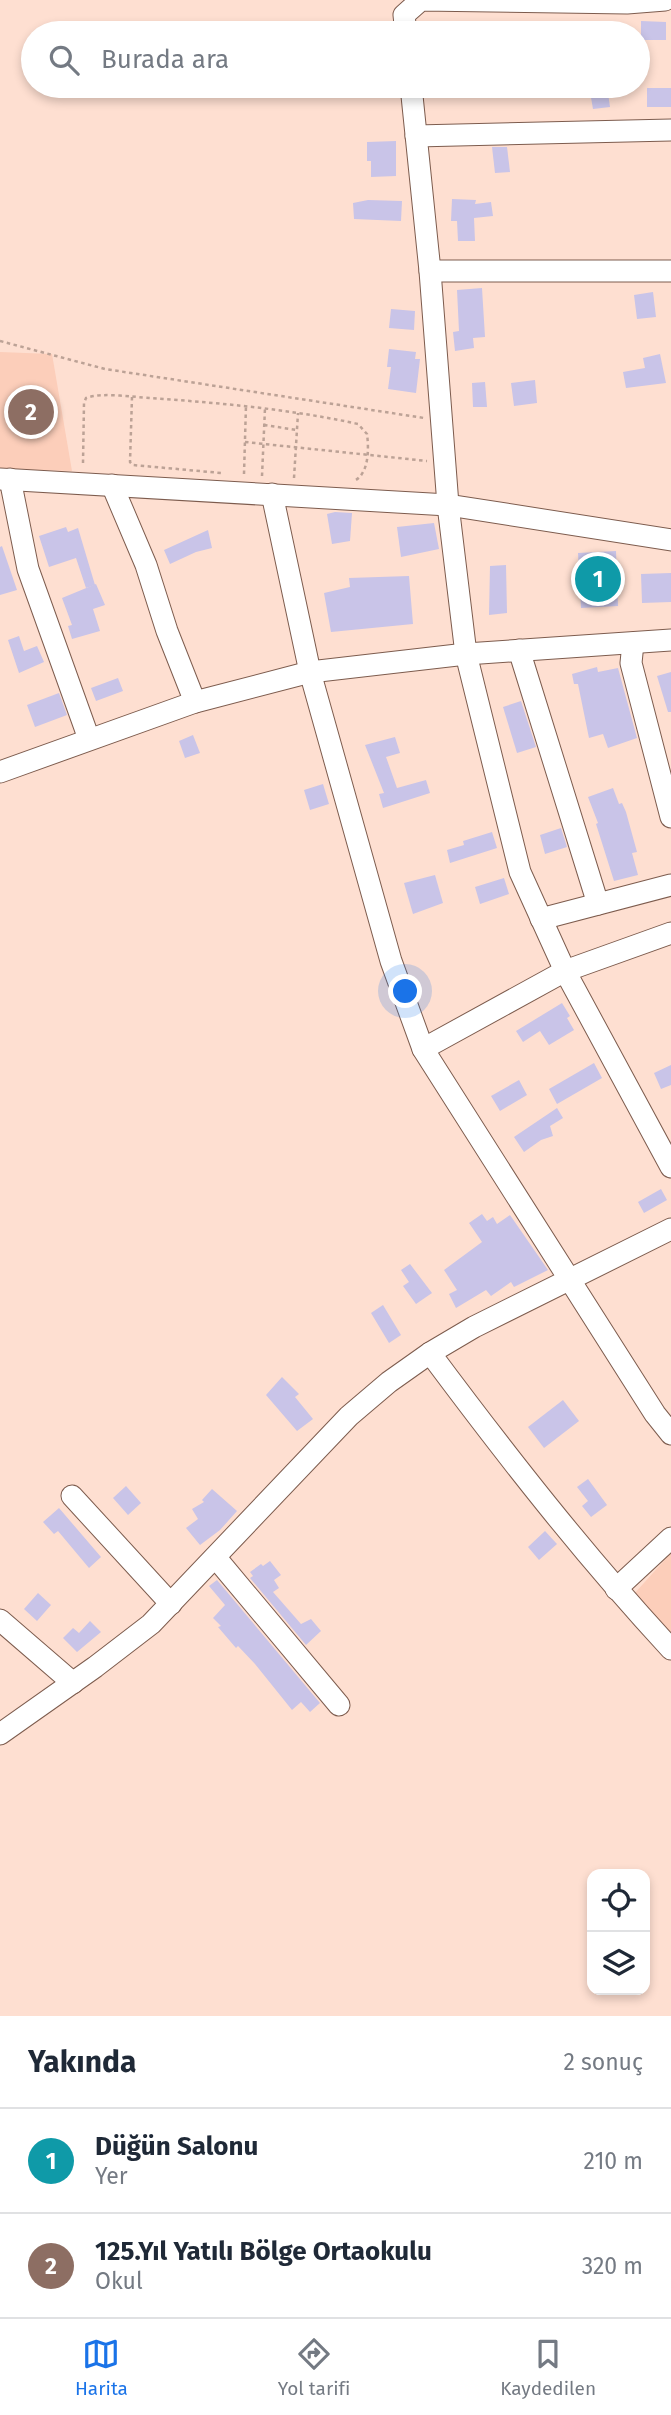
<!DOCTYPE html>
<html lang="tr">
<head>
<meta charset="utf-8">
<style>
  body { margin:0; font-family:"Fira Sans",sans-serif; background:#f6f6f7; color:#1f2937 }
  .controls { position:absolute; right:21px; bottom:21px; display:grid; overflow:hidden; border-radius:14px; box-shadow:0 4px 10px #0003 }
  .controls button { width:63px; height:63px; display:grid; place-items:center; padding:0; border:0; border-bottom:2px solid #e0e1e3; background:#fff; color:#1f2937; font:35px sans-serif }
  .you { position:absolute; left:406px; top:992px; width:24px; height:24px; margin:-18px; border:5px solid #fff; border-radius:50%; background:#1a73e8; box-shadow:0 0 0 10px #1a73e833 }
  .badge { display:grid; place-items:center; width:46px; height:46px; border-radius:50%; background:#1a73e8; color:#fff; font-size:23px; font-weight:700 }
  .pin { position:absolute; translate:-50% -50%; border:4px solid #fff; box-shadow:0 2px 7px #0006 }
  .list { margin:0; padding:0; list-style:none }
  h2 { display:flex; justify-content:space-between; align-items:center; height:91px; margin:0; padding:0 28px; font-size:30px }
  h2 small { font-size:23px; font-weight:400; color:#747a83 }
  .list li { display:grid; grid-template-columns:46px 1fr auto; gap:21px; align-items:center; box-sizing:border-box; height:105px; padding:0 28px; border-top:2px solid #e0e1e3 }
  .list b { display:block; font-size:26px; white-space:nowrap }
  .list p { margin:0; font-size:23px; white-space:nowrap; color:#747a83 }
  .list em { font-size:23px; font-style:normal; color:#747a83 }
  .icon { flex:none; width:38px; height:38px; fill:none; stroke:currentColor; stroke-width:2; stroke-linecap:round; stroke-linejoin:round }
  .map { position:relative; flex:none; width:671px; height:2016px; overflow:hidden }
  .search { position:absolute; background:#fff; box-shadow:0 4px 10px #0003; left:21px; right:21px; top:21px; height:77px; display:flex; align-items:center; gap:18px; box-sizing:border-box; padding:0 24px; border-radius:38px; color:#747a83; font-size:26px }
  .sheet { height:301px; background:#fff }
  nav { display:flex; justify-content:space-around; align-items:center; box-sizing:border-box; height:98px; border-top:2px solid #e0e1e3; background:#fff; font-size:19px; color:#747a83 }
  nav a { display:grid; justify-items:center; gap:4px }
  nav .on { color:#1a73e8 }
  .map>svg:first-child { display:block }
  .built { fill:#fcceba }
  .building { fill:#c9c4e8 }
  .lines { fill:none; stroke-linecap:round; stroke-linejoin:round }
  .minor-casing { stroke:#7d5c4e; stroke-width:23 }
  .path { stroke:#bca296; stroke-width:2.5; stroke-dasharray:3.5 3.5; stroke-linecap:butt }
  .minor { stroke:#fff; stroke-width:21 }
</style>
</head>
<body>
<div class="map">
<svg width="671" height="2016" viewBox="0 0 671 2016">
  <rect width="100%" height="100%" fill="#fedfd1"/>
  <g class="built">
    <path d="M 0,352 L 52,354 L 72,471 L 0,469 Z"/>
    <path d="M 671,1553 L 671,1634 L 634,1594 Z"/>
  </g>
  <g class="building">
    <path d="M 641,21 L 666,22 L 666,40 L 641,40 Z"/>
    <path d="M 589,86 L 607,86 L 610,107 L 593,109 Z"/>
    <rect x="647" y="88" width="24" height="19"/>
    <path d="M 396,141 L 396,176 L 371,177 L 371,161 L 367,161 L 367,142 Z"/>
    <path d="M 492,147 L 507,147 L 510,172 L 495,173 Z"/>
    <path d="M 452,199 L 476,200 L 475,204 L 491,202 L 493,216 L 474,218 L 475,241 L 458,241 L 457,221 L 451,221 Z"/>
    <path d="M 368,200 L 402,201 L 401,221 L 354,219 L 353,203 Z"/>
    <path d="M 482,288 L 485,337 L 473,338 L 474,348 L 455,351 L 453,332 L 459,331 L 457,290 Z"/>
    <path d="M 653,292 L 656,317 L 637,319 L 634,295 Z"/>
    <path d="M 391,309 L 415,311 L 414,330 L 389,328 Z"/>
    <path d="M 389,349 L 416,352 L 415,359 L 420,359 L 416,393 L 388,389 L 391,367 L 387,367 Z"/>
    <path d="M 660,354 L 666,383 L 626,388 L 623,372 L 645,368 L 643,358 Z"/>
    <path d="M 535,380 L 537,403 L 514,406 L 511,383 Z"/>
    <path d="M 485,382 L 487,407 L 473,407 L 472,383 Z"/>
    <path d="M 335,512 L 352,513 L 350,541 L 332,544 L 327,514 Z"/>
    <path d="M 434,523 L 439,549 L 401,557 L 397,527 Z"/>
    <path d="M 66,527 L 68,532 L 78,528 L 95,585 L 86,588 L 76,558 L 49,567 L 39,536 Z"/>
    <path d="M 208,530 L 212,548 L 196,552 L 170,564 L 164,550 Z"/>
    <path d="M 2,546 L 17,590 L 0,595 L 0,547 Z"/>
    <path d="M 616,551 L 618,606 L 581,608 L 578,553 Z"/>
    <path d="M 506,565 L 507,613 L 489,615 L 490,566 Z"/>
    <path d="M 671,573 L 671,602 L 642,603 L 641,574 Z"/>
    <path d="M 409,576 L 413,624 L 331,632 L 324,593 L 350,587 L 349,578 Z"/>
    <path d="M 96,584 L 105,605 L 93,609 L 100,631 L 72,639 L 68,626 L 72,625 L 62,598 Z"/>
    <path d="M 19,636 L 24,651 L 37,646 L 44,662 L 19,673 L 8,640 Z"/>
    <path d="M 597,667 L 598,672 L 618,668 L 637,738 L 608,748 L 603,734 L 589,738 L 578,684 L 574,684 L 572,674 Z"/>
    <path d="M 671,672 L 671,712 L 668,712 L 657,676 Z"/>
    <path d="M 118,678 L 123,691 L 96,701 L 91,688 Z"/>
    <path d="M 59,693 L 67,715 L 35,727 L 27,705 Z"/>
    <path d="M 521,701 L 536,747 L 517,753 L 503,707 Z"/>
    <path d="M 193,735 L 200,753 L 185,758 L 179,741 Z"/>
    <path d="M 395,737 L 400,753 L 386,757 L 397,788 L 426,780 L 430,793 L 383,808 L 379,794 L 384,793 L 365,745 Z"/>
    <path d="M 323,784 L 329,804 L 310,810 L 304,790 Z"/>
    <path d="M 613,788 L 619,804 L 622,803 L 626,812 L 637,852 L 632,853 L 638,875 L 614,881 L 596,824 L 598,823 L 588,797 Z"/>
    <path d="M 561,828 L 567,847 L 545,854 L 540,835 Z"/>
    <path d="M 492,832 L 497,848 L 450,863 L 447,850 L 464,845 L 463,841 Z"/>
    <path d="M 435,875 L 443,903 L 413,914 L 404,883 Z"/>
    <path d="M 504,878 L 509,894 L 480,904 L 475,887 Z"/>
    <path d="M 562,1003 L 570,1016 L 567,1018 L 574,1030 L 549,1045 L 540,1031 L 523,1042 L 516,1031 Z"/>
    <path d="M 594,1063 L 602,1078 L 557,1104 L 549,1089 Z"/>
    <path d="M 671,1065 L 671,1085 L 661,1089 L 654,1073 Z"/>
    <path d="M 519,1080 L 527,1095 L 500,1111 L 491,1096 Z"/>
    <path d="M 557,1108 L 563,1118 L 550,1126 L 553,1136 L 541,1140 L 524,1152 L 514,1137 Z"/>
    <path d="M 661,1189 L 667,1200 L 644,1213 L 638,1202 Z"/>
    <path d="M 482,1214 L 487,1221 L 493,1217 L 497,1224 L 510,1215 L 548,1270 L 514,1287 L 511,1282 L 491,1296 L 486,1290 L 456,1308 L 449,1294 L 457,1290 L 444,1270 L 482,1242 L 469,1223 Z"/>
    <path d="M 410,1264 L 432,1293 L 416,1304 L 403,1286 L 409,1282 L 401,1270 Z"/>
    <path d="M 383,1305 L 401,1335 L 389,1343 L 371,1313 Z"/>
    <path d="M 282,1377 L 299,1394 L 295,1397 L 313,1419 L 297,1431 L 266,1395 Z"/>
    <path d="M 563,1400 L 579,1421 L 544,1448 L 528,1427 Z"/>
    <path d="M 588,1479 L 607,1505 L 591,1517 L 582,1506 L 588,1501 L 577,1487 Z"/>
    <path d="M 126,1486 L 141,1503 L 128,1515 L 113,1498 Z"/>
    <path d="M 212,1489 L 237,1511 L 220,1530 L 200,1545 L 186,1528 L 198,1519 L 192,1509 L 204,1502 L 202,1500 Z"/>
    <path d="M 59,1508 L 101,1557 L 89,1568 L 58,1531 L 54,1534 L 43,1522 Z"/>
    <path d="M 545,1531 L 557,1544 L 539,1560 L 528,1547 Z"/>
    <path d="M 270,1561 L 281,1575 L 274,1580 L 279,1588 L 273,1592 L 301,1624 L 311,1619 L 321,1631 L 306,1645 L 250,1578 L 253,1576 L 250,1572 L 261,1564 L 263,1566 Z"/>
    <path d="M 217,1580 L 320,1703 L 310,1712 L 301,1702 L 292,1710 L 255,1664 L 238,1646 L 236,1648 L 218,1627 L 221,1626 L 213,1618 L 225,1605 L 209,1586 Z"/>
    <path d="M 38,1593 L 51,1605 L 37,1621 L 24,1609 Z"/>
    <path d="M 90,1621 L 101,1632 L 77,1652 L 63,1638 L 73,1628 L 79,1633 Z"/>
  </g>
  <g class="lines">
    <g class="minor-casing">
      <g id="minor">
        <path d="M 406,33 L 404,15 L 421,0 L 627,3 L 665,0"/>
        <path d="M 411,86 L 430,271 L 448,505 L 466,654 L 520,872 L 565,971 L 671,1167"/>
        <path d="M 416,136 L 671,130"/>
        <path d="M 430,271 L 671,271"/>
        <path d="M 0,479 L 448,505 L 671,540"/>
        <path d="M 10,479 L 28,569 L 89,739"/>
        <path d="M 112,485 L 146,565 L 167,631 L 195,702"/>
        <path d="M 272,494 L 310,672 L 391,961 L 423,1049 L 655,1414 L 671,1434"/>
        <path d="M 633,643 L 631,663 L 671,817"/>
        <path d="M 519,650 L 598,904"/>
        <path d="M 0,772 L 195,702 L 310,672 L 466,654 L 671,640"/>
        <path d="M 541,919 L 671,885"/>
        <path d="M 423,1049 L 565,971 L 671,933"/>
        <path d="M 430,1353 C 506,1455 584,1555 671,1649"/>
        <path d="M 72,1496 L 171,1604"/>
        <path d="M 216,1558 L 339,1705"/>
        <path d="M 616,1589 L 671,1538"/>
        <path d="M 0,1620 L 73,1683"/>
        <path d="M 0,1734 L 95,1667 L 151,1624 L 349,1416 L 389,1382 L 430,1353 L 474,1327 L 671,1229"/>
      </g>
    </g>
    <g class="path">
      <path d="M 0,341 L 105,369 L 424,418"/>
      <path d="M 132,397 L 130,462 L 133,465 L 221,473"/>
      <path d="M 264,425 L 297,430"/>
      <path d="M 245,442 L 427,461"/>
      <path d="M 83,463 L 84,403 L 86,398 C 101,392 133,397 150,398 C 220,403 290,409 358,424 L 367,434 C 369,449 369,474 354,481"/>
      <path d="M 244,474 L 246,405"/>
      <path d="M 262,476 L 265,408"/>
      <path d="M 294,478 L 298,413"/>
    </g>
    <use href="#minor" class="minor"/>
  </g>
</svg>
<div class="controls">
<button><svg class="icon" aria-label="locate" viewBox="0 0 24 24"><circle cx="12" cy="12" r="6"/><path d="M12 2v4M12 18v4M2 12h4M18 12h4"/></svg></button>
<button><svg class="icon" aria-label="layers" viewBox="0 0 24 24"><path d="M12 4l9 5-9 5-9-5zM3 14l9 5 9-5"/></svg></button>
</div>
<div class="you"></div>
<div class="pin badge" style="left:598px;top:579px;background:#0f9aa8">1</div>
<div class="pin badge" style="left:31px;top:412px;background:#8d6e63">2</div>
<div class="search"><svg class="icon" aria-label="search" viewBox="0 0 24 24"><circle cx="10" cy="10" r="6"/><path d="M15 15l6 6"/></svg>Burada ara</div>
</div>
<section class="sheet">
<h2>Yakında<small>2 sonuç</small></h2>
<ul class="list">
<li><span class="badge" style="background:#0f9aa8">1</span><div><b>Düğün Salonu</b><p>Yer</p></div><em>210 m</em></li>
<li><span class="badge" style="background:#8d6e63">2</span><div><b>125.Yıl Yatılı Bölge Ortaokulu</b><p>Okul</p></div><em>320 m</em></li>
</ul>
</section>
<nav>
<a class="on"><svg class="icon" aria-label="map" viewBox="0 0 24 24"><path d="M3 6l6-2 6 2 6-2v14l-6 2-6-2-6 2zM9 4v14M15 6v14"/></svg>Harita</a>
<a><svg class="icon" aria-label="directions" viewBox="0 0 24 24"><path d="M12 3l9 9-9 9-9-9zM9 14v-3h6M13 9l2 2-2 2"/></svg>Yol tarifi</a>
<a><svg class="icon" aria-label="saved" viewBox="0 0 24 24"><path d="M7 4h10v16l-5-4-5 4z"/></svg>Kaydedilen</a>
</nav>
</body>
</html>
